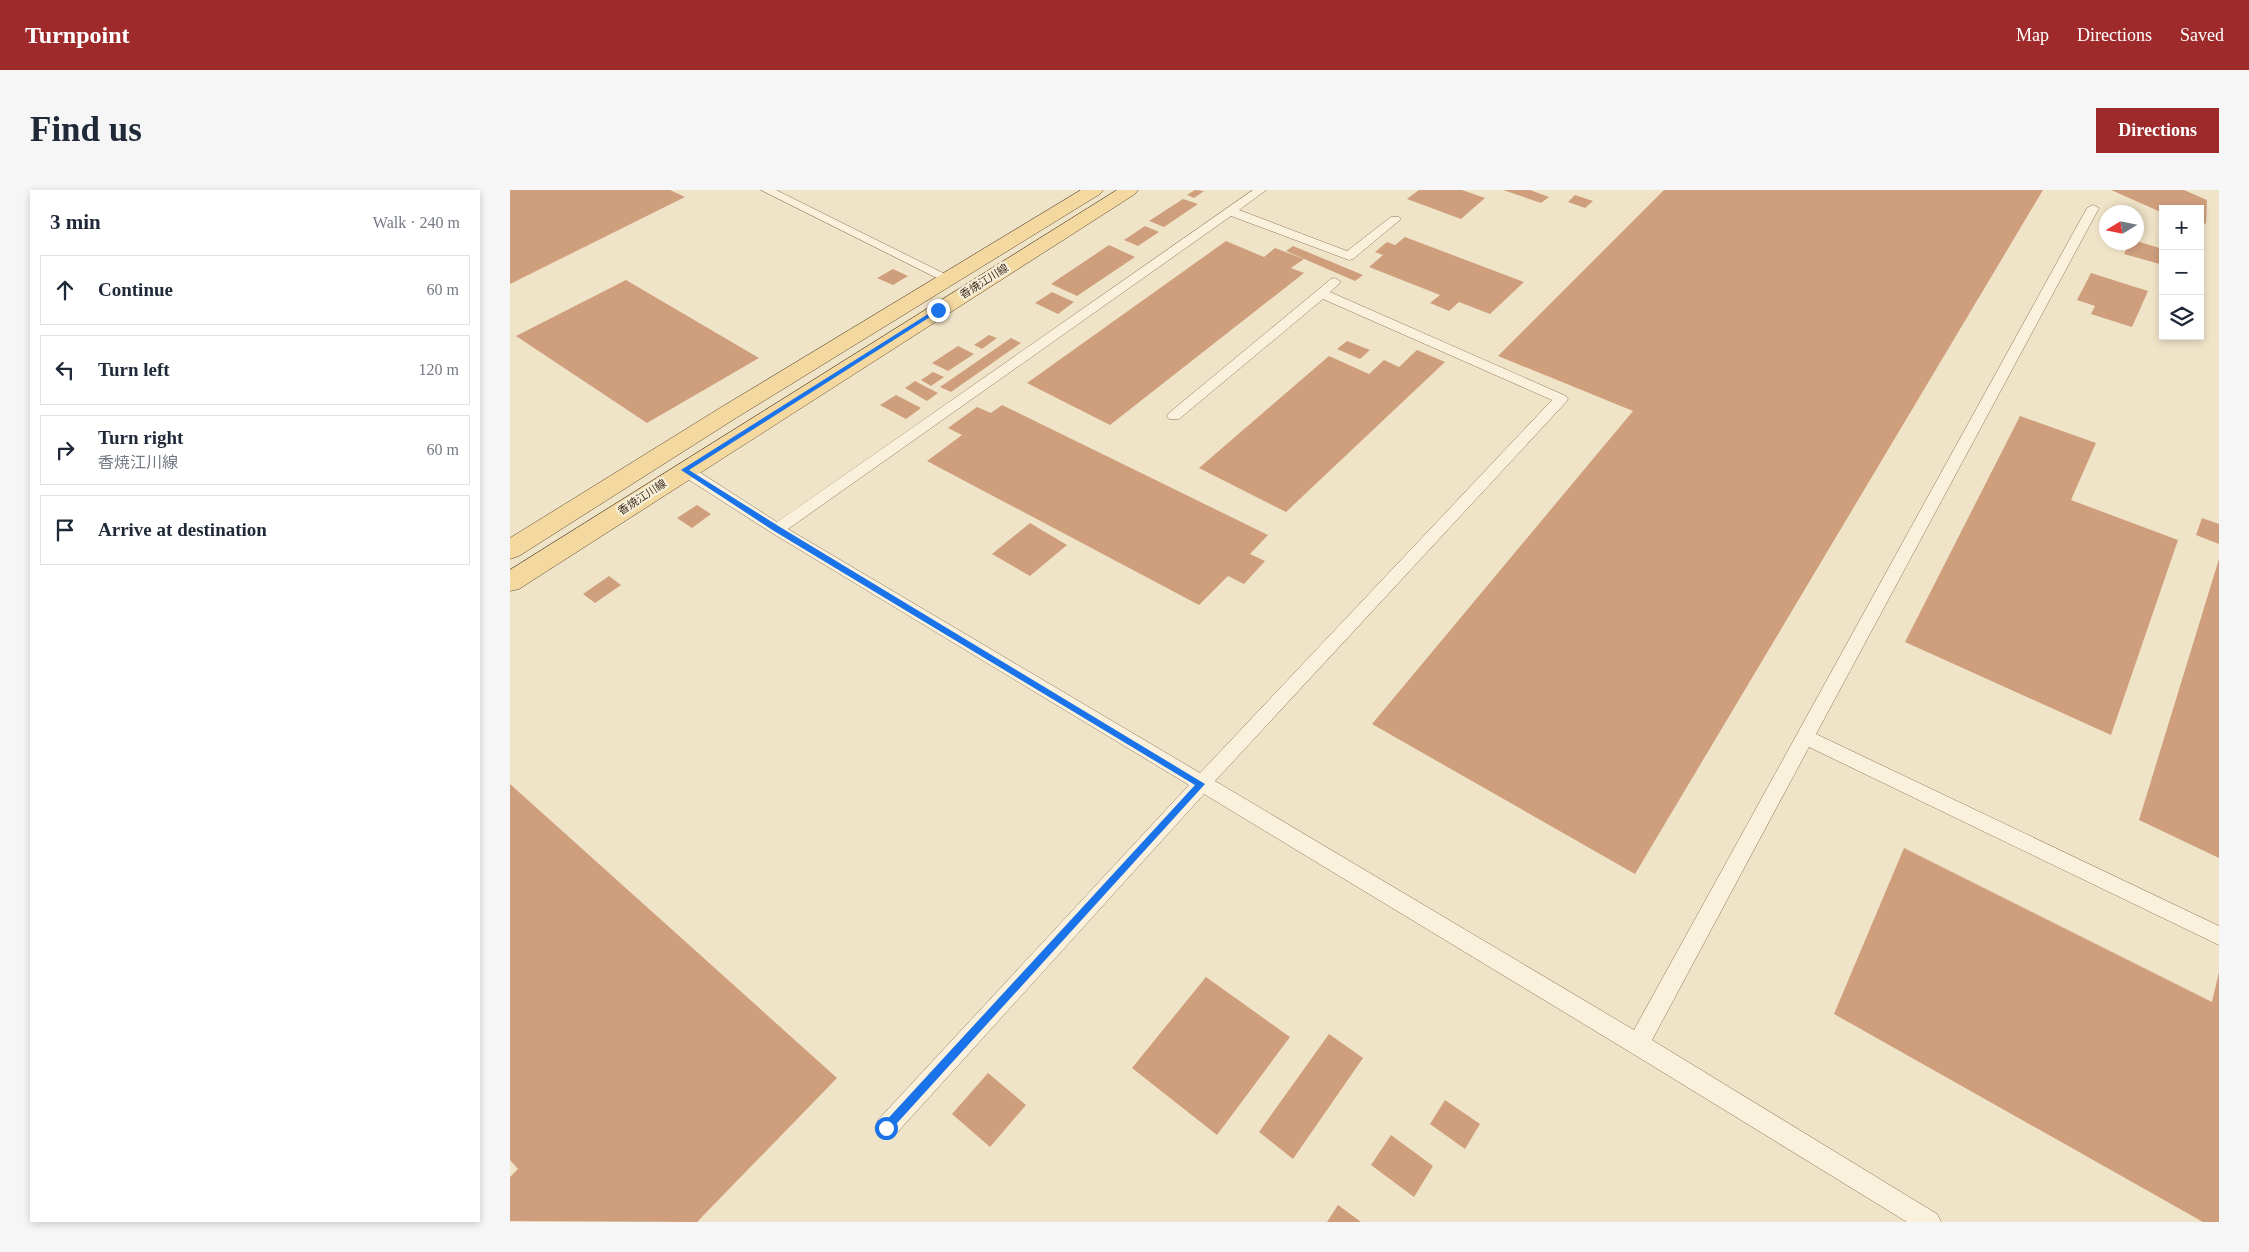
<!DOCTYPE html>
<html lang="en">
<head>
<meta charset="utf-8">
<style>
  body { margin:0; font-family:"Times New Roman","Noto Sans JP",serif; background:#f6f6f7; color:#1f2937 }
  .controls { position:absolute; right:15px; top:15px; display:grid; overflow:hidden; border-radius:0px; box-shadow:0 2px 8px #0003 }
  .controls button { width:45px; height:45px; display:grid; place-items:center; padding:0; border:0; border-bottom:1px solid #e0e1e3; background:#fff; color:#1f2937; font:25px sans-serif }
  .compass { position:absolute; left:1589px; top:15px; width:45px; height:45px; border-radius:50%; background:#fff; box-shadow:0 2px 8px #0003; rotate:260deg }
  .stop { position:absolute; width:15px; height:15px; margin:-11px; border:4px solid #1a73e8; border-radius:50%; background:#fff }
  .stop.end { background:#1a73e8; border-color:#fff; box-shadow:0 1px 5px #0008 }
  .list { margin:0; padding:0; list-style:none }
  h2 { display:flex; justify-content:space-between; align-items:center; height:65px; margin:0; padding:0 20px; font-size:21px }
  h2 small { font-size:16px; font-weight:400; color:#747a83 }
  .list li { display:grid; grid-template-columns:32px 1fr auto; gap:15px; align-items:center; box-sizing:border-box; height:70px; margin:0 10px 10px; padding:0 10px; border:1px solid #e0e1e3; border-radius:0px }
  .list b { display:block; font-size:19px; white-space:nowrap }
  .list p { margin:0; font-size:16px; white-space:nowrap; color:#747a83 }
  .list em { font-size:16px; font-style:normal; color:#747a83 }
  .icon { flex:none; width:28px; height:28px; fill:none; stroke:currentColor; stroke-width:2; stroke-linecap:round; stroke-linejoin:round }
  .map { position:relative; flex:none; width:1709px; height:1032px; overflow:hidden; border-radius:0px }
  header { display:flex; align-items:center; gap:30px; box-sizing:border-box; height:70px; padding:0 25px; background:#9e2a2b; color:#fff }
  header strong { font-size:24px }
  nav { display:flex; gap:28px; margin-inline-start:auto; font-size:18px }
  .intro { display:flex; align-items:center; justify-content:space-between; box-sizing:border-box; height:120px; padding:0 30px }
  h1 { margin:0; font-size:35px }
  .button { padding:12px 22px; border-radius:0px; background:#9e2a2b; color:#fff; font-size:18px; font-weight:700 }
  main { display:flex; gap:30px; padding:0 30px }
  aside { flex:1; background:#fff; border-radius:0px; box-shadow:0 2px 8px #0003 }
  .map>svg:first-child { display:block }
  .building { fill:#cf9f7d }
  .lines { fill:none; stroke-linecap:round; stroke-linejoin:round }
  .lane-casing { stroke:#8d765c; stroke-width:1 }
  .primary-casing { stroke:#5b4430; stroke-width:1 }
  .lane { fill:#faf1dc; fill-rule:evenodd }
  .primary { fill:#f3d9a0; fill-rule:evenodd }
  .route { fill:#1a73e8 }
  .labels { text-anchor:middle; stroke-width:4.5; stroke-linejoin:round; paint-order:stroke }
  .far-street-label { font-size:11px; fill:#3d2e20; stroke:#f7eed8 }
</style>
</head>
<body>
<header>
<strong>Turnpoint</strong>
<nav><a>Map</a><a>Directions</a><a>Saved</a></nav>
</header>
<div class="intro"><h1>Find us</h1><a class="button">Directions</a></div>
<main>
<aside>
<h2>3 min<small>Walk · 240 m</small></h2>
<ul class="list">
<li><svg class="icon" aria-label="ahead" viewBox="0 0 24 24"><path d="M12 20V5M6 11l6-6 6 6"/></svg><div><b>Continue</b></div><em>60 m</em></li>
<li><svg class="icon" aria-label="left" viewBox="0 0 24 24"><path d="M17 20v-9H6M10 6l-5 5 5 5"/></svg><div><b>Turn left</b></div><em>120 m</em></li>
<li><svg class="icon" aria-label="right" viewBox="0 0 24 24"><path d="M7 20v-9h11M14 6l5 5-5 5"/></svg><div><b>Turn right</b><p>香焼江川線</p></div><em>60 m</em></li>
<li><svg class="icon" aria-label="arrive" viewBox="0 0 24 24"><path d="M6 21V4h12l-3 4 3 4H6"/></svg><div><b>Arrive at destination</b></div></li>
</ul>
</aside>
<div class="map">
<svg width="1709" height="1032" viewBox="0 0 1709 1032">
  <rect width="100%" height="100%" fill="#f0e4c8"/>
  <g class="building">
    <path d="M 0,0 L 160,0 L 175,7 L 0,94 Z"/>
    <path d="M 685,0 L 694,1 L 684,8 L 677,5 Z"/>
    <path d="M 909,0 L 952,0 L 975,8 L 951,29 L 897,9 Z"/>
    <path d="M 993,0 L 1020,0 L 1039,7 L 1031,13 Z"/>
    <path d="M 1154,0 L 1533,0 L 1125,684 L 862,534 L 1123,221 L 988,166 Z"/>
    <path d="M 1601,0 L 1674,0 L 1697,10 L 1696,33 L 1690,37 L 1690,19 L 1653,19 L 1653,23 Z"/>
    <path d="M 1065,5 L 1083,11 L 1075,18 L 1058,12 Z"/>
    <path d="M 673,9 L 688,14 L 654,37 L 639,31 Z"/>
    <path d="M 635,36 L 649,42 L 628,56 L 614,50 Z"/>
    <path d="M 895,47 L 1014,92 L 980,124 L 949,112 L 939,121 L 920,113 L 930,105 L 859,77 L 873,65 L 865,62 L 877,52 L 885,55 Z"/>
    <path d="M 716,51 L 754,67 L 765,58 L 794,69 L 781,78 L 794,83 L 600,235 L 517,193 Z"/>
    <path d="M 1626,51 L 1653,59 L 1653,75 L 1614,64 L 1620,52 Z"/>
    <path d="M 599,55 L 625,67 L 567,106 L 541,94 Z"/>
    <path d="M 783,56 L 853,85 L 845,91 L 776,61 Z"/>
    <path d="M 383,79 L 398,86 L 383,95 L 367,88 Z"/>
    <path d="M 1581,83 L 1638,101 L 1622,137 L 1581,124 L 1585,116 L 1567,110 Z"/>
    <path d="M 116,90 L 249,168 L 137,233 L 6,146 Z"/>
    <path d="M 542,102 L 564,112 L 548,124 L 525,113 Z"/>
    <path d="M 479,145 L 487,148 L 472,159 L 464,155 Z"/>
    <path d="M 501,148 L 511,153 L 441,202 L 430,197 Z"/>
    <path d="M 837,151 L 860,160 L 850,169 L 827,159 Z"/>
    <path d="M 448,156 L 464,164 L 438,181 L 422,173 Z"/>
    <path d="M 907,160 L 935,172 L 776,322 L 689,278 L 819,166 L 859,184 L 874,170 L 889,177 Z"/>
    <path d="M 423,182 L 434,187 L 421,196 L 411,190 Z"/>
    <path d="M 405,191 L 428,203 L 417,211 L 395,198 Z"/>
    <path d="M 386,205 L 411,218 L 396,229 L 370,215 Z"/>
    <path d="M 492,215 L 758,345 L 740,364 L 755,371 L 734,394 L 718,386 L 689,415 L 417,271 L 452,245 L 438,238 L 467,217 L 481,223 Z"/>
    <path d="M 1510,226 L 1586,253 L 1561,310 L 1668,350 L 1601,545 L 1395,452 Z"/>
    <path d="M 187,315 L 201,324 L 182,338 L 167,328 Z"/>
    <path d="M 1692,328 L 1709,334 L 1709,354 L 1686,345 Z"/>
    <path d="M 520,333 L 557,355 L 520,386 L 482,364 Z"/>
    <path d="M 1709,369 L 1709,668 L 1629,630 Z"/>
    <path d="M 99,386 L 111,395 L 85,413 L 73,404 Z"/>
    <path d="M 0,594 L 327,888 L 187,1032 L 0,1031 L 0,987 L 8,979 L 0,970 Z"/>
    <path d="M 1394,658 L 1702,812 L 1709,782 L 1709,1032 L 1693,1032 L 1324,824 Z"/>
    <path d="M 696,787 L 780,847 L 707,945 L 622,878 Z"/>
    <path d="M 819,844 L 853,868 L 783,969 L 749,942 Z"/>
    <path d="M 478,883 L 516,915 L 480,957 L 442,924 Z"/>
    <path d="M 935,910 L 970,934 L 955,959 L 920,934 Z"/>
    <path d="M 881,945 L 923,976 L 904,1007 L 861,975 Z"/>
    <path d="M 828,1015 L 851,1032 L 817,1032 Z"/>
  </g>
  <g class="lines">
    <g class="lane-casing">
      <g id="lane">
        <path d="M 251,0 L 266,0 L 445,89 L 439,93 L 435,92 Z"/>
        <path d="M 743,0 L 756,0 L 729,20 L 837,61 L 881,27 L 889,27 L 891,29 L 843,69 L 839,70 L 721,26 L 278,339 L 690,583 L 1042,210 L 813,109 L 669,229 L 659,229 L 657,226 L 659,223 L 821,89 L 825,88 L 831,92 L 820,102 L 1056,206 L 1058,209 L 1056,212 L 705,591 L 1124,840 L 1577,18 L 1583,15 L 1589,18 L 1306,544 L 1709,736 L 1709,755 L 1299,557 L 1142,850 L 1427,1024 L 1431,1032 L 1397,1032 L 1120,862 L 694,604 L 384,946 L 376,949 L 368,946 L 365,938 L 368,930 L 679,595 L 262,343 L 170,284 L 168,280 L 170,276 L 180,276 L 267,332 Z"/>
      </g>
    </g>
    <g class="primary-casing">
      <g id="primary">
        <path d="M 571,0 L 593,0 L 590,4 L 226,228 L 9,366 L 0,369 L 0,348 L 210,218 Z"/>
        <path d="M 607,0 L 628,0 L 625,4 L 9,399 L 0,401 L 0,380 Z"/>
      </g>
    </g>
    <use href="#lane" class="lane"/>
    <use href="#primary" class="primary"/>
  </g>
  <path class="route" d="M 426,119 L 431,120 L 179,280 L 270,337 L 695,594 L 379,942 L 376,943 L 372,942 L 372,935 L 685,595 L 264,341 L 171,280 Z"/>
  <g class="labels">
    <g class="far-street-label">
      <text transform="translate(474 91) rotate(-32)" y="4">香焼江川線</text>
      <text transform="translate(132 307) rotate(-33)" y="4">香焼江川線</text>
    </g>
  </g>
</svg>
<div class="controls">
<button>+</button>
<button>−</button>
<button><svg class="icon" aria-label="layers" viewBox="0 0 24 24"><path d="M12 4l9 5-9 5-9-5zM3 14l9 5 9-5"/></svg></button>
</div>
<svg class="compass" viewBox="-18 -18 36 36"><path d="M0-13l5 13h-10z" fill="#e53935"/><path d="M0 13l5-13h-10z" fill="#747a83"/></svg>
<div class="stop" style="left:376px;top:938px"></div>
<div class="stop end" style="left:428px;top:120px"></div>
</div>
</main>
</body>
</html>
